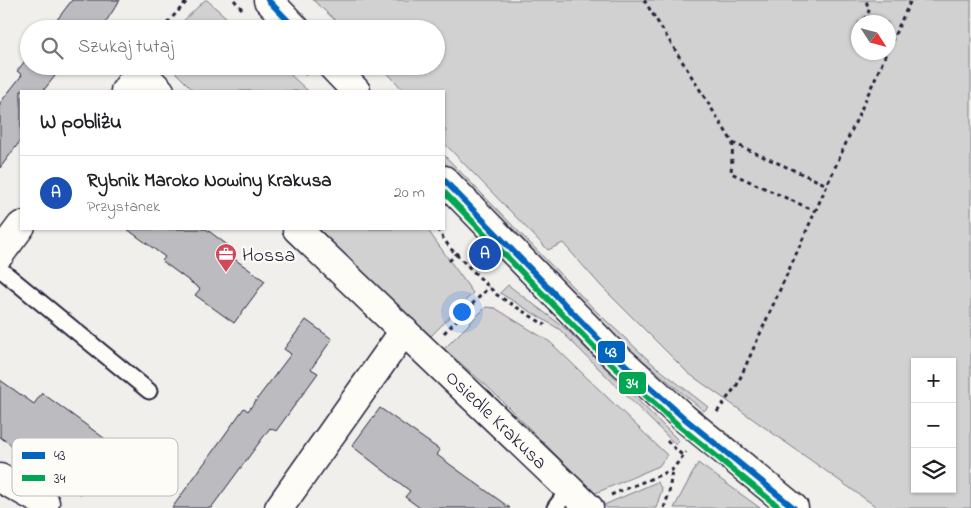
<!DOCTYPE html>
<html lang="pl">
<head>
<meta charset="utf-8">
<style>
  body { margin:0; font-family:"Indie Flower",sans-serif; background:#f2f2f2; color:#202124 }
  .controls { position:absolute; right:15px; bottom:15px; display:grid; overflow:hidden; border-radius:0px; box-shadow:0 1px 4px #0004 }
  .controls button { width:45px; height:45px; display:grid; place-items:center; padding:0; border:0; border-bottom:1px solid #e0e0e0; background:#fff; color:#202124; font:25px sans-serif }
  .compass { position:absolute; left:851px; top:15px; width:45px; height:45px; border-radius:50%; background:#fff; box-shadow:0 1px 4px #0004; rotate:126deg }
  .you { position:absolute; left:461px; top:311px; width:18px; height:18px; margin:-12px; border:4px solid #fff; border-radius:50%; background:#1a73e8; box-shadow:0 0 0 8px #1a73e833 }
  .badge { display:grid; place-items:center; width:32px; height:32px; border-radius:50%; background:#d93025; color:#fff; font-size:16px; font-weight:700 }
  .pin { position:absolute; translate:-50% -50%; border:2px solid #fff; box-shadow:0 1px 5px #0006 }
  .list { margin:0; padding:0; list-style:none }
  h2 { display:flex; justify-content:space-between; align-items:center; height:65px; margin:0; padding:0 20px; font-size:21px }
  h2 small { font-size:16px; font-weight:400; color:#757577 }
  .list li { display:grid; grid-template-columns:32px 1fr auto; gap:15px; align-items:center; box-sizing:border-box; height:75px; padding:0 20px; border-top:1px solid #e0e0e0 }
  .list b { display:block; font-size:19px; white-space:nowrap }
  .list p { margin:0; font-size:16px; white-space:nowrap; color:#757577 }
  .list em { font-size:16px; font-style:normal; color:#757577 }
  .icon { flex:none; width:28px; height:28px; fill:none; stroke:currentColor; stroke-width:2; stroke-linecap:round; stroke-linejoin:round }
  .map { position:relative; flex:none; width:971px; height:508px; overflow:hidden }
  .search { position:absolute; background:#fff; box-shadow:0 1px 4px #0004; left:20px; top:20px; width:425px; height:55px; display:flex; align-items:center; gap:12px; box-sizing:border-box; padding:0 18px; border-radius:28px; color:#757577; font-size:19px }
  .panel { position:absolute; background:#fff; box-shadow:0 1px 4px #0004; left:20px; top:90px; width:425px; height:140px; border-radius:0px }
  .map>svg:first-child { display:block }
  .green { fill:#d2d1d1; stroke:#7a7a86; fill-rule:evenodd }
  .building { fill:#bcbcc0; stroke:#22223b }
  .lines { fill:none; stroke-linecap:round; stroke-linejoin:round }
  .lane-casing { stroke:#22223b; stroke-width:19 }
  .street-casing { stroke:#22223b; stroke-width:31 }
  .secondary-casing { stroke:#22223b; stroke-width:31 }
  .path { stroke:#22223b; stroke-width:3; stroke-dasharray:4 4; stroke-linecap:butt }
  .lane { stroke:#fdfcf7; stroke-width:15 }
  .street { stroke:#fdfcf7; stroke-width:28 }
  .secondary { stroke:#fdfcf7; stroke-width:28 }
  .bus-1-casing { stroke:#fdfcf7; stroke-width:10 }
  .bus-2-casing { stroke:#fdfcf7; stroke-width:10 }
  .bus-1 { stroke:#0065bd; stroke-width:6 }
  .bus-2 { stroke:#00a651; stroke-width:6 }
  .labels { text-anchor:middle; stroke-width:4.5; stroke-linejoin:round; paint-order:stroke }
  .poi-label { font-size:20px; fill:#22223b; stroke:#fdfcf7; text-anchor:start }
  .street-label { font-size:20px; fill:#22223b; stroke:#fdfcf7 }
  .key { fill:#fdfcf7; stroke:#bbbbbf; stroke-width:1 }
  .key-label { font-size:14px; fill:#22223b }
  .line-badge { stroke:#fdfcf7; stroke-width:2 }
  .badge-label { font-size:14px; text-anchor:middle; font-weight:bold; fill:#fff }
</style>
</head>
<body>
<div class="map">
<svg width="971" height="508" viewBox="0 0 971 508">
  <rect width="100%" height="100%" fill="#f0efec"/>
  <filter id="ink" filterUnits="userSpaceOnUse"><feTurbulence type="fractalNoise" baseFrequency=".02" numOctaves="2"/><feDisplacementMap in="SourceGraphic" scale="10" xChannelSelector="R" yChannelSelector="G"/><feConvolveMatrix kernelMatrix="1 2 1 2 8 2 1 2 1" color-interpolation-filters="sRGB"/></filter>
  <g filter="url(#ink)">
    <g class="green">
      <path d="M 205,0 L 207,0 L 239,29 L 175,29 Z"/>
      <path d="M 313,0 L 971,0 L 971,508 L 878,508 L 688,373 L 601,286 L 563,243 L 548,250 L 444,143 L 446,130 L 444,128 L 444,91 L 404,91 L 381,66 L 436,66 L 436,29 L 345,29 ZM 858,22 L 888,22 L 888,52 L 858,52 ZM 915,362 L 952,362 L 952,489 L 915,489 Z"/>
      <path d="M 169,66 L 281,66 L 308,91 L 194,91 Z"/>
      <path d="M 444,155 L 598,313 L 654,365 L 708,407 L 704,411 L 616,338 L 444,162 Z"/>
      <path d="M 311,229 L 427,229 L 473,293 L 431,336 Z"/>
      <path d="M 508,285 L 565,328 L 679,441 L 676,445 L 559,329 L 500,293 Z"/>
      <path d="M 486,307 L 495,308 L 550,342 L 667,455 L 659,466 L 591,495 L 563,470 L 565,464 L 489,388 L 444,349 Z"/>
      <path d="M 698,463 L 760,508 L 674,508 Z"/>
      <path d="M 657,482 L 662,489 L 656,508 L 607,508 L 604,505 Z"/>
    </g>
    <g class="building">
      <path d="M 72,0 L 120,0 L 101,29 L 50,29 Z"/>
      <path d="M 29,56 L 29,66 L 63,66 L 43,91 L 21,91 L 21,140 L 0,168 L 0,103 L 22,75 L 17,71 Z"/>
      <path d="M 127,229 L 206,229 L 230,247 L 226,253 L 265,281 L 234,323 L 195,295 L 200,289 L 162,261 L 165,257 Z"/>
      <path d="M 306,320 L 332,339 L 311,369 L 318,373 L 276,431 L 270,428 L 211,508 L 172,508 L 244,408 L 248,411 L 291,354 L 284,349 Z"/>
      <path d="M 0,380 L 34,404 L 42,393 L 115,446 L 80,494 L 0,437 Z"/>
      <path d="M 380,408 L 440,450 L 437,455 L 510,508 L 420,508 L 405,497 L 410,491 L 352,446 Z"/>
    </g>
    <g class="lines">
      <g class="lane-casing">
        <g id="lane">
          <path d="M 0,269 L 149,391"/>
          <path d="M 555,508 L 569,489"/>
        </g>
      </g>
      <g class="street-casing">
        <g id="street">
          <path d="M 125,91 L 140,71 L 160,91"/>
          <path d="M 297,229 L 589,508"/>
          <path d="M 0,254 L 21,226"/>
          <path d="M 0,478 L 45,503"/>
          <path d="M 279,508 L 404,331"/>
        </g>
      </g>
      <g class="secondary-casing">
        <g id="secondary">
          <path d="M 268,0 L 296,29"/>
          <path d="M 332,66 L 356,91"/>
          <path d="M 444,180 L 611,352 L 684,418 L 794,508"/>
        </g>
      </g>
      <g class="path">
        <path d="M 234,0 L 242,9"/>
        <path d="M 644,0 L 733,143 L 827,185"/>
        <path d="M 864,20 L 869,11 L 866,0"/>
        <path d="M 162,29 L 188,0"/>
        <path d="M 888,49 L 911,0"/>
        <path d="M 298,66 L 307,75"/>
        <path d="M 733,143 L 731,173 L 815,211"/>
        <path d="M 437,229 L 450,248 L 497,295 L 545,325"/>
        <path d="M 449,261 L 459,252"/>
        <path d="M 444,333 L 489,287"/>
        <path d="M 717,412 L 737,385 L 887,52"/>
        <path d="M 667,441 L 683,456"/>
        <path d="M 611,495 L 672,470 L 686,452"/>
        <path d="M 664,508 L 669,493 L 672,470"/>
      </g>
      <use href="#lane" class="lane"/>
      <use href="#street" class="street"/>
      <use href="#secondary" class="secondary"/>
      <g class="bus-1-casing">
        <g id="bus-1">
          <path d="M 268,0 L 296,29"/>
          <path d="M 444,180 L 611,352 L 684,418 L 794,508"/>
        </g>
      </g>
      <g class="bus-2-casing">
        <path id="bus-2" d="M 444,192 L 605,358 L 678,425 L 780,508"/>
      </g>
      <use href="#bus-1" class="bus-1"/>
      <use href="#bus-2" class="bus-2"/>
    </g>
  </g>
  <defs>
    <g id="office-pin" transform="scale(1.125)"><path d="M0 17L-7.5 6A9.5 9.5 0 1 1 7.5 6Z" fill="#d1495b" stroke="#fdfcf7"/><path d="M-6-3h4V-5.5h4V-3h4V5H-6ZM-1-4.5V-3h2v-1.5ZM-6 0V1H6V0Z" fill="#fff"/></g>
  </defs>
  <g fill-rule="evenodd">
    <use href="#office-pin" x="226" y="254"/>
  </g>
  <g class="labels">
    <g class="poi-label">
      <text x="242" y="261">Hossa</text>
    </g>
    <g class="street-label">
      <text transform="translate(497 419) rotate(44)" y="7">Osiedle Krakusa</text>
    </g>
  </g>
  <rect x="12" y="438" width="166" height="58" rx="8" class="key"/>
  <rect x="22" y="452" width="23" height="7" fill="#0065bd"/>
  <rect x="22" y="475" width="23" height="6" fill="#00a651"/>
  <g class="key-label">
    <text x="54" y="460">43</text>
    <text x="54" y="483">34</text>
  </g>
  <g class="line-badge">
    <rect x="597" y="340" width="29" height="24" rx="5" fill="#0065bd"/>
    <rect x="618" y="371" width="29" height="24" rx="5" fill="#00a651"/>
  </g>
  <g class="badge-label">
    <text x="611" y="357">43</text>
    <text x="632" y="388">34</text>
  </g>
</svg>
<div class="controls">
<button>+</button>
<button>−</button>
<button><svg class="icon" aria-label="layers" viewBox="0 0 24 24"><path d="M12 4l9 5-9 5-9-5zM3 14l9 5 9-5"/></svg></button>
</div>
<svg class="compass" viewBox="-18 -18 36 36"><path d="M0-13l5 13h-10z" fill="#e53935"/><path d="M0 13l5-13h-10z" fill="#757577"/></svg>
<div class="you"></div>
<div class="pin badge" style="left:485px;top:254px;background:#1a4fb4">A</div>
<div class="search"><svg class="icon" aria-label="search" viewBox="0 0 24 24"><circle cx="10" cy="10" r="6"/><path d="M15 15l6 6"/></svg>Szukaj tutaj</div>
<section class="panel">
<h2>W pobliżu<small></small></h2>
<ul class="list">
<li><span class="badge" style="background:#1a4fb4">A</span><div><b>Rybnik Maroko Nowiny Krakusa</b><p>Przystanek</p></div><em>20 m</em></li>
</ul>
</section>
</div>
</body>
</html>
